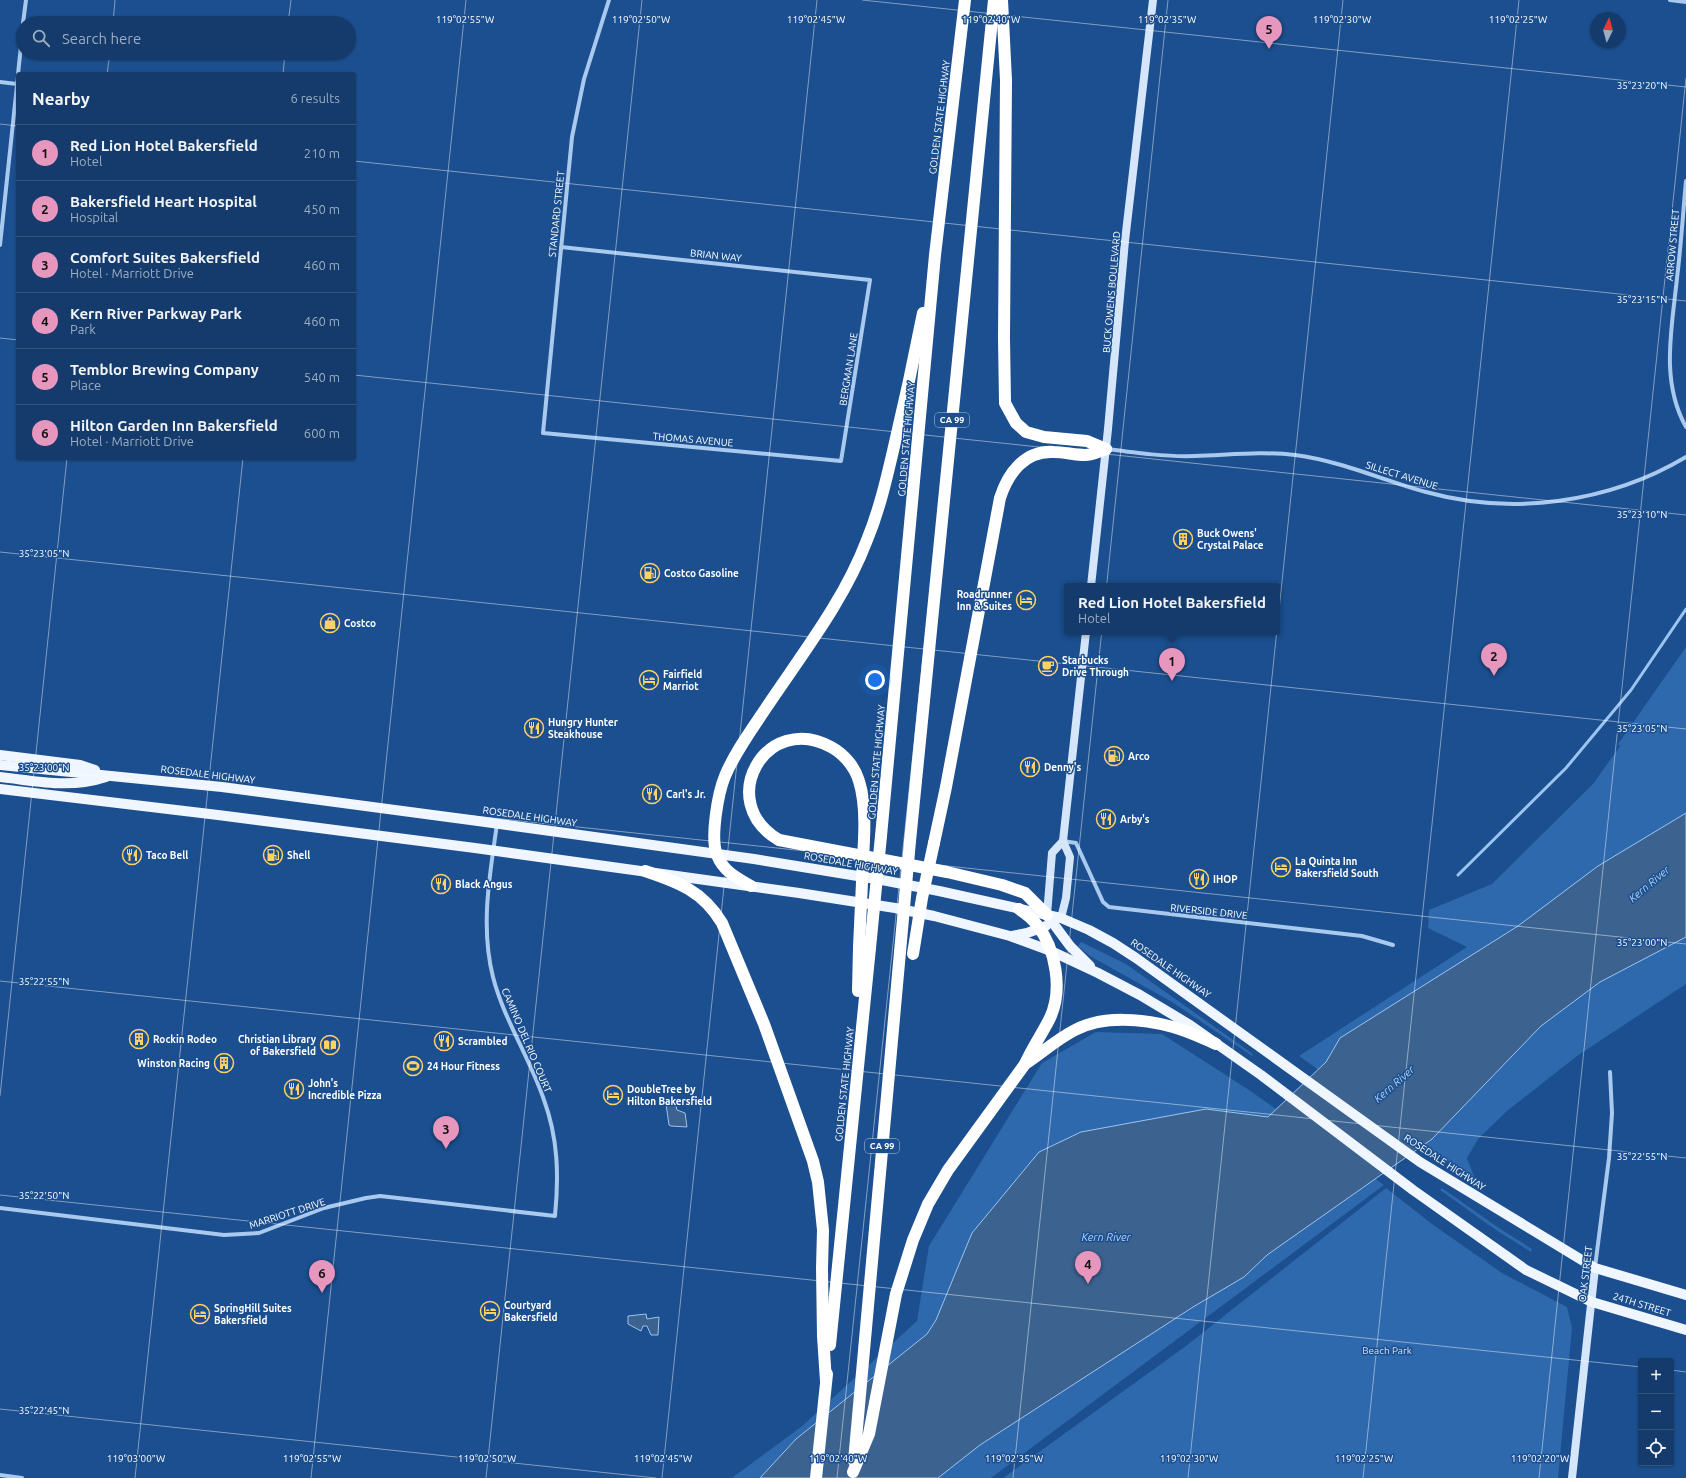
<!DOCTYPE html>
<html lang="en">
<head>
<meta charset="utf-8">
<style>
  body { margin:0; font-family:Ubuntu,sans-serif; background:#1d4271; color:#f1f3f6 }
  .controls { position:absolute; right:12px; bottom:12px; display:grid; overflow:hidden; border-radius:4px; box-shadow:0 1px 3px #0004 }
  .controls button { width:36px; height:36px; display:grid; place-items:center; padding:0; border:0; border-bottom:1px solid #33557e; background:#143b6b; color:#f1f3f6; font:20px sans-serif }
  .compass { position:absolute; left:1590px; top:12px; width:36px; height:36px; border-radius:50%; background:#143b6b; box-shadow:0 1px 3px #0004; rotate:6deg }
  .you { position:absolute; left:875px; top:680px; width:14px; height:14px; margin:-10px; border:3px solid #fff; border-radius:50%; background:#1a73e8; box-shadow:0 0 0 6px #1a73e833 }
  .badge { display:grid; place-items:center; width:26px; height:26px; border-radius:50%; background:#e797bd; color:#111; font-size:13px; font-weight:700 }
  .pin { position:absolute; translate:-50% -33px; filter:drop-shadow(0 1px 2px #0008) }
  .pin::after { content:''; position:absolute; top:21px; width:14px; height:12px; background:inherit; clip-path:polygon(0 0,100% 0,50% 100%) }
  .popup { position:absolute; left:1064px; top:583px; width:216px; height:52px; box-sizing:border-box; display:grid; place-content:center; border-radius:4px; background:#143b6b; filter:drop-shadow(0 1px 3px #0005); font-size:13px; white-space:nowrap; color:#9dadc1 }
  .popup b { font-size:15px; color:#f1f3f6 }
  .popup::after { content:''; position:absolute; left:50%; top:100%; margin-left:-8px; border:8px solid transparent; border-top-color:#143b6b }
  .list { margin:0; padding:0; list-style:none }
  h2 { display:flex; justify-content:space-between; align-items:center; height:52px; margin:0; padding:0 16px; font-size:17px }
  h2 small { font-size:13px; font-weight:400; color:#9dadc1 }
  .list li { display:grid; grid-template-columns:26px 1fr auto; gap:12px; align-items:center; box-sizing:border-box; height:56px; padding:0 16px; border-top:1px solid #33557e }
  .list b { display:block; font-size:15px; white-space:nowrap }
  .list p { margin:0; font-size:13px; white-space:nowrap; color:#9dadc1 }
  .list em { font-size:13px; font-style:normal; color:#9dadc1 }
  .icon { flex:none; width:22px; height:22px; fill:none; stroke:currentColor; stroke-width:2; stroke-linecap:round; stroke-linejoin:round }
  .map { position:relative; flex:none; width:1686px; height:1478px; overflow:hidden }
  .search { position:absolute; background:#143b6b; box-shadow:0 1px 3px #0004; left:16px; top:16px; width:340px; height:44px; display:flex; align-items:center; gap:10px; box-sizing:border-box; padding:0 14px; border-radius:22px; color:#9dadc1; font-size:15px }
  .panel { position:absolute; background:#143b6b; box-shadow:0 1px 3px #0004; left:16px; top:72px; width:340px; height:388px; border-radius:4px }
  .map>svg:first-child { display:block }
  .green { fill:#2e69ad }
  .water { fill:#3c6290; stroke:#9cc4f0 }
  .lines { fill:none; stroke-linecap:round; stroke-linejoin:round }
  .stream { stroke:#9cc4f0; stroke-width:3 }
  .street { stroke:#a9c9ee; stroke-width:4 }
  .secondary { stroke:#d6e6fa; stroke-width:8 }
  .primary { stroke:#f0f6ff; stroke-width:10 }
  .highway { stroke:#fff; stroke-width:12 }
  .highway-bridge { stroke:#fff; stroke-width:12 }
  .ticks { fill:none; stroke:#fff; stroke-width:1; stroke-opacity:0.45 }
  .labels { text-anchor:middle; stroke-width:3; stroke-linejoin:round; paint-order:stroke }
  .shield { fill:#1b4f8f; stroke:#bbcadd; stroke-width:1 }
  .shield-label { font-size:9px; font-weight:bold; fill:#fff }
  .street-label { font-size:10px; fill:#fff; stroke:#1b4f8f }
  .poi-label { font-size:10px; font-weight:bold; fill:#fff; stroke:#1b4f8f; text-anchor:start }
  .park-label { font-size:10px; fill:#cfe3fa; stroke:#1b4f8f }
  .water-label { font-size:11px; font-style:italic; fill:#b5d3f5; stroke:#1b4f8f }
  .ticks-label { font-size:10px; text-anchor:middle; fill:#fff; stroke:#1b4f8f; stroke-width:3; stroke-linejoin:round; paint-order:stroke }
</style>
</head>
<body>
<div class="map">
<svg width="1686" height="1478" viewBox="0 0 1686 1478">
  <rect width="100%" height="100%" fill="#1b4f8f"/>
  <g class="green">
    <path d="M 1686,647 L 1686,984 L 1577,1056 L 1507,1111 L 1478,1139 L 1467,1158 L 1475,1179 L 1439,1156 L 1299,1056 L 1467,947 L 1428,928 L 1429,910 L 1492,884 L 1593,784 L 1620,746 L 1618,744 Z"/>
    <path d="M 1081,942 L 1126,964 L 1253,1054 L 1252,1056 L 1172,1002 L 1090,956 L 1078,946 Z"/>
    <path d="M 1096,1032 L 1162,1034 L 1249,1090 L 1384,1185 L 991,1478 L 732,1478 L 801,1427 L 917,1321 L 929,1246 L 1042,1063 Z"/>
    <path d="M 1386,1188 L 1432,1224 L 1502,1273 L 1567,1307 L 1572,1328 L 1558,1478 L 1003,1478 L 1186,1346 Z"/>
    <path d="M 1442,1188 L 1496,1226 L 1532,1249 L 1531,1252 L 1496,1230 L 1440,1190 Z"/>
  </g>
  <g class="water">
    <path d="M 1686,813 L 1686,937 L 1600,982 L 1541,1026 L 1432,1139 L 1267,1255 L 1244,1277 L 1193,1307 L 980,1445 L 938,1478 L 760,1478 L 796,1439 L 927,1334 L 936,1320 L 972,1233 L 1039,1152 L 1081,1132 L 1206,1109 L 1268,1117 L 1326,1062 L 1340,1038 L 1518,926 L 1598,866 Z"/>
    <path d="M 675,1103 L 677,1110 L 685,1113 L 687,1127 L 671,1126 L 669,1125 L 666,1104 Z"/>
    <path d="M 646,1314 L 647,1319 L 659,1317 L 658,1335 L 651,1335 L 647,1326 L 643,1326 L 641,1331 L 628,1324 L 628,1316 Z"/>
  </g>
  <g class="lines">
    <path class="stream" d="M 1458,875 L 1566,768 L 1631,690 L 1686,609"/>
    <g class="street">
      <path d="M 1670,0 L 1686,2"/>
      <path d="M 23,23 L 26,0"/>
      <path d="M 18,74 L 23,27"/>
      <path d="M 0,82 L 17,84"/>
      <path d="M 1686,181 C 1683,213 1681,246 1677,278 C 1672,328 1660,381 1686,427"/>
      <path d="M 0,245 L 18,76"/>
      <path d="M 561,247 L 870,280 L 841,461 L 543,433 L 572,137 L 584,79 L 609,0"/>
      <path d="M 1108,449 C 1137,453 1166,457 1195,456 C 1229,455 1262,451 1295,455 C 1341,461 1382,480 1426,492 C 1512,516 1609,503 1686,457"/>
      <path d="M 1063,841 L 1076,843 L 1103,902 L 1109,907 L 1362,936 L 1393,945"/>
      <path d="M 0,1208 L 224,1235 L 259,1233 L 324,1208 L 366,1198 L 380,1196 L 555,1216 C 559,1176 558,1138 544,1100 C 530,1058 504,1020 493,977 C 480,926 490,874 497,824"/>
      <path d="M 1595,1267 L 1609,1158 L 1612,1113 L 1610,1072"/>
      <path d="M 0,1475 L 22,1478"/>
    </g>
    <g class="secondary">
      <path d="M 1091,586 L 1108,429 L 1125,241 L 1153,0"/>
      <path d="M 1047,915 L 1052,853 L 1063,841"/>
      <path d="M 1061,918 L 1066,898 L 1070,857 L 1063,841 L 1086,632"/>
      <path d="M 1572,1478 L 1595,1268"/>
    </g>
    <g class="primary">
      <path d="M 0,755 L 80,765 L 95,770"/>
      <path d="M 0,765 L 222,787 L 478,821 L 754,859 L 882,880 L 939,891 L 1061,918 L 1089,930 L 1113,943 L 1136,958 L 1420,1162 L 1595,1268 L 1686,1295"/>
      <path d="M 0,777 C 37,781 70,789 106,777"/>
      <path d="M 0,789 L 218,815 L 475,848 L 799,893 L 895,908 L 934,916 L 1010,936 L 1051,951 L 1098,973 L 1140,995 L 1190,1025 L 1261,1075 L 1413,1190 L 1526,1270 L 1592,1302 L 1686,1330"/>
      <path d="M 1047,915 L 1070,946 L 1090,966"/>
      <path d="M 1012,936 L 1027,933 L 1046,926"/>
    </g>
    <g class="highway">
      <path d="M 1002,0 L 1006,80 L 1004,338 L 1005,403 L 1016,423 L 1026,432 L 1044,437 L 1087,441 L 1106,449"/>
      <path d="M 881,836 L 935,255 L 965,0"/>
      <path d="M 864,839 C 865,819 865,800 859,781 C 855,767 844,754 831,747 C 766,711 714,802 779,840 L 947,872 L 1002,885 L 1025,893 L 1047,915"/>
      <path d="M 910,841 L 994,0"/>
      <path d="M 934,843 L 946,787 L 1000,498 C 1008,473 1025,450 1054,452 C 1064,452 1075,455 1085,455 C 1092,455 1100,451 1106,449"/>
      <path d="M 645,871 C 678,882 703,891 722,923 L 764,1024 L 813,1161 L 818,1182 L 823,1230 L 822,1268 L 823,1336 L 826,1381"/>
      <path d="M 751,886 C 737,878 723,871 717,855 C 710,838 718,793 725,776 C 735,752 752,729 766,708 C 802,654 844,601 867,540 C 879,511 886,481 893,451 C 904,405 914,359 923,313"/>
      <path d="M 858,991 L 859,947"/>
      <path d="M 1025,1064 C 1042,1053 1057,1039 1075,1030 C 1104,1015 1143,1019 1173,1027 C 1188,1031 1202,1038 1216,1044"/>
      <path d="M 830,1345 L 870,948"/>
      <path d="M 854,1461 L 900,952"/>
      <path d="M 853,1472 L 869,1434 L 896,1294 L 913,1240 L 928,1204 L 948,1170 L 1025,1064 C 1032,1048 1042,1034 1050,1018 C 1063,990 1056,949 1037,925 C 1032,918 1025,913 1019,909"/>
      <path d="M 816,1478 L 827,1374"/>
    </g>
    <g class="highway-bridge">
      <path d="M 859,947 L 864,839"/>
      <path d="M 870,948 L 881,836"/>
      <path d="M 900,952 L 910,841"/>
      <path d="M 913,954 L 922,898 L 934,843"/>
    </g>
  </g>
  <path class="ticks" d="M 862,0 L 1686,87M 113,23 L 115,0M 288,23 L 291,0M 107,74 L 110,53M 283,74 L 285,53M 0,124 L 18,126M 354,161 L 1686,301M 0,338 L 18,340M 354,375 L 1686,515M 0,552 L 1686,729M 0,766 L 1686,944M 0,981 L 1686,1158M 0,1096 L 67,458M 0,1195 L 1641,1367M 1671,1370 L 1686,1372M 0,1409 L 656,1478M 135,1478 L 243,458M 311,1478 L 466,0M 486,1478 L 642,0M 662,1478 L 817,0M 837,1478 L 992,0M 1013,1478 L 1168,0M 1188,1478 L 1343,0M 1363,1478 L 1519,0M 1539,1478 L 1686,78"/>
  <defs>
    <g id="building-ring" transform="scale(1)"><circle r="9.5" fill="#1b4f8f" stroke="#ffd166" stroke-width="1.5"/><path d="M-4-6H4V6H1V3H-1V6H-4ZM-2.5-4.3h1.7v1.8h-1.7ZM.8-4.3h1.7v1.8H.8ZM-2.5-1h1.7V.8h-1.7ZM.8-1h1.7V.8H.8Z" fill="#ffd166"/></g>
    <g id="fuel-ring" transform="scale(1)"><circle r="9.5" fill="#1b4f8f" stroke="#ffd166" stroke-width="1.5"/><path d="M-5.5-6h7V0h2V4h1.3V-2.5L3-4.5l.8-.8L6-3V5H2.5V1h-1V6h-7ZM-4.2-4.7v3.2H.2V-4.7Z" fill="#ffd166"/></g>
    <g id="hotel-ring" transform="scale(1)"><circle r="9.5" fill="#1b4f8f" stroke="#ffd166" stroke-width="1.5"/><path d="M-6-4.5h1.5V1H6V5H4.5V3h-9V5H-6ZM-4 0a1.8 1.8 0 1 1 3.6 0ZM.5 0V-2.5h3Q6-2.5 6 0Z" fill="#ffd166"/></g>
    <g id="shop-ring" transform="scale(1)"><circle r="9.5" fill="#1b4f8f" stroke="#ffd166" stroke-width="1.5"/><path d="M-5-2.5h2.3a2.7 3.5 0 0 1 5.4 0H5L5.5 6h-11ZM-1.5-2.5h3a1.5 2.3 0 0 0-3 0Z" fill="#ffd166"/></g>
    <g id="cafe-ring" transform="scale(1)"><circle r="9.5" fill="#1b4f8f" stroke="#ffd166" stroke-width="1.5"/><path d="M-5.5-4.5H6V0H3Q3 3.5 0 3.5H-2.5Q-5.5 3.5-5.5 0ZM3-3.2v2h1.7v-2ZM-6 4.5H4V6H-6Z" fill="#ffd166"/></g>
    <g id="restaurant-ring" transform="scale(1)"><circle r="9.5" fill="#1b4f8f" stroke="#ffd166" stroke-width="1.5"/><path d="M-5-6h1v4h1v-4h1v4h1v-4h1v5L-1.5 .5V6h-2V.5L-5-1ZM5-6V6H3V1.5H1.5Q1.5-4 5-6Z" fill="#ffd166"/></g>
    <g id="library-ring" transform="scale(1)"><circle r="9.5" fill="#1b4f8f" stroke="#ffd166" stroke-width="1.5"/><path d="M-6-4Q-3-5.5-.7-3.5V5Q-3 3-6 4ZM6-4Q3-5.5 .7-3.5V5Q3 3 6 4Z" fill="#ffd166"/></g>
    <g id="stadium-ring" transform="scale(1)"><circle r="9.5" fill="#1b4f8f" stroke="#ffd166" stroke-width="1.5"/><path d="M0-5a6.5 5 0 1 0 0 10a6.5 5 0 1 0 0-10ZM-3.5-1.8h7v3.6h-7Z" fill="#ffd166"/></g>
  </defs>
  <g fill-rule="evenodd">
    <use href="#building-ring" x="1183" y="539"/>
    <use href="#fuel-ring" x="650" y="573"/>
    <use href="#hotel-ring" x="1026" y="600"/>
    <use href="#shop-ring" x="330" y="623"/>
    <use href="#cafe-ring" x="1048" y="666"/>
    <use href="#hotel-ring" x="649" y="680"/>
    <use href="#restaurant-ring" x="534" y="728"/>
    <use href="#fuel-ring" x="1114" y="756"/>
    <use href="#restaurant-ring" x="1030" y="767"/>
    <use href="#restaurant-ring" x="652" y="794"/>
    <use href="#restaurant-ring" x="1106" y="819"/>
    <use href="#restaurant-ring" x="132" y="855"/>
    <use href="#fuel-ring" x="273" y="855"/>
    <use href="#hotel-ring" x="1281" y="867"/>
    <use href="#restaurant-ring" x="1199" y="879"/>
    <use href="#restaurant-ring" x="441" y="884"/>
    <use href="#building-ring" x="139" y="1039"/>
    <use href="#restaurant-ring" x="444" y="1041"/>
    <use href="#library-ring" x="330" y="1045"/>
    <use href="#building-ring" x="224" y="1063"/>
    <use href="#stadium-ring" x="413" y="1066"/>
    <use href="#restaurant-ring" x="294" y="1089"/>
    <use href="#hotel-ring" x="613" y="1095"/>
    <use href="#hotel-ring" x="490" y="1311"/>
    <use href="#hotel-ring" x="200" y="1314"/>
  </g>
  <g class="labels">
    <g class="shield">
      <rect x="935" y="413" width="34" height="14" rx="3"/>
      <rect x="865" y="1139" width="34" height="14" rx="3"/>
    </g>
    <g class="shield-label">
      <text x="952" y="423">CA 99</text>
      <text x="882" y="1149">CA 99</text>
    </g>
    <g class="street-label">
      <text transform="translate(939 117) rotate(-83)" y="4">GOLDEN STATE HIGHWAY</text>
      <text transform="translate(556 214) rotate(-84)" y="4">STANDARD STREET</text>
      <text transform="translate(1672 245) rotate(-85)" y="4">ARROW STREET</text>
      <text transform="translate(716 255) rotate(6)" y="4">BRIAN WAY</text>
      <text transform="translate(1111 292) rotate(-85)" y="4">BUCK OWENS BOULEVARD</text>
      <text transform="translate(848 369) rotate(-81)" y="4">BERGMAN LANE</text>
      <text transform="translate(693 439) rotate(5)" y="4">THOMAS AVENUE</text>
      <text transform="translate(906 439) rotate(-85)" y="4">GOLDEN STATE HIGHWAY</text>
      <text transform="translate(1402 475) rotate(17)" y="4">SILLECT AVENUE</text>
      <text transform="translate(876 762) rotate(-85)" y="4">GOLDEN STATE HIGHWAY</text>
      <text transform="translate(208 774) rotate(7)" y="4">ROSEDALE HIGHWAY</text>
      <text transform="translate(530 816) rotate(8)" y="4">ROSEDALE HIGHWAY</text>
      <text transform="translate(851 863) rotate(10)" y="4">ROSEDALE HIGHWAY</text>
      <text transform="translate(1209 911) rotate(6)" y="4">RIVERSIDE DRIVE</text>
      <text transform="translate(1171 968) rotate(35)" y="4">ROSEDALE HIGHWAY</text>
      <text transform="translate(527 1040) rotate(67)" y="4">CAMINO DEL RIO COURT</text>
      <text transform="translate(844 1084) rotate(-84)" y="4">GOLDEN STATE HIGHWAY</text>
      <text transform="translate(1445 1162) rotate(33)" y="4">ROSEDALE HIGHWAY</text>
      <text transform="translate(287 1213) rotate(-18)" y="4">MARRIOTT DRIVE</text>
      <text transform="translate(1585 1274) rotate(-83)" y="4">OAK STREET</text>
      <text transform="translate(1642 1304) rotate(17)" y="4">24TH STREET</text>
    </g>
    <g class="poi-label">
      <text x="1197" y="537">Buck Owens'<tspan x="1197" dy="12">Crystal Palace</tspan></text>
      <text x="664" y="577">Costco Gasoline</text>
      <text x="1012" y="598" text-anchor="end">Roadrunner<tspan x="1012" dy="12">Inn &amp; Suites</tspan></text>
      <text x="344" y="627">Costco</text>
      <text x="1062" y="664">Starbucks<tspan x="1062" dy="12">Drive Through</tspan></text>
      <text x="663" y="678">Fairfield<tspan x="663" dy="12">Marriot</tspan></text>
      <text x="548" y="726">Hungry Hunter<tspan x="548" dy="12">Steakhouse</tspan></text>
      <text x="1128" y="760">Arco</text>
      <text x="1044" y="771">Denny's</text>
      <text x="666" y="798">Carl's Jr.</text>
      <text x="1120" y="823">Arby's</text>
      <text x="146" y="859">Taco Bell</text>
      <text x="287" y="859">Shell</text>
      <text x="1295" y="865">La Quinta Inn<tspan x="1295" dy="12">Bakersfield South</tspan></text>
      <text x="1213" y="883">IHOP</text>
      <text x="455" y="888">Black Angus</text>
      <text x="153" y="1043">Rockin Rodeo</text>
      <text x="316" y="1043" text-anchor="end">Christian Library<tspan x="316" dy="12">of Bakersfield</tspan></text>
      <text x="458" y="1045">Scrambled</text>
      <text x="210" y="1067" text-anchor="end">Winston Racing</text>
      <text x="427" y="1070">24 Hour Fitness</text>
      <text x="308" y="1087">John's<tspan x="308" dy="12">Incredible Pizza</tspan></text>
      <text x="627" y="1093">DoubleTree by<tspan x="627" dy="12">Hilton Bakersfield</tspan></text>
      <text x="504" y="1309">Courtyard<tspan x="504" dy="12">Bakersfield</tspan></text>
      <text x="214" y="1312">SpringHill Suites<tspan x="214" dy="12">Bakersfield</tspan></text>
    </g>
    <g class="park-label">
      <text x="1387" y="1354">Beach Park</text>
    </g>
    <g class="water-label">
      <text transform="translate(1649 884) rotate(-40)" y="4">Kern River</text>
      <text transform="translate(1394 1084) rotate(-41)" y="4">Kern River</text>
      <text x="1106" y="1241">Kern River</text>
    </g>
  </g>
  <g class="ticks-label">
    <text x="465" y="23">119°02'55"W</text>
    <text x="641" y="23">119°02'50"W</text>
    <text x="816" y="23">119°02'45"W</text>
    <text x="991" y="23">119°02'40"W</text>
    <text x="1167" y="23">119°02'35"W</text>
    <text x="1342" y="23">119°02'30"W</text>
    <text x="1518" y="23">119°02'25"W</text>
    <text x="1642" y="89">35°23'20"N</text>
    <text x="1642" y="303">35°23'15"N</text>
    <text x="1642" y="518">35°23'10"N</text>
    <text x="44" y="557">35°23'05"N</text>
    <text x="1642" y="732">35°23'05"N</text>
    <text x="44" y="771">35°23'00"N</text>
    <text x="1642" y="946">35°23'00"N</text>
    <text x="44" y="985">35°22'55"N</text>
    <text x="1642" y="1160">35°22'55"N</text>
    <text x="44" y="1199">35°22'50"N</text>
    <text x="44" y="1414">35°22'45"N</text>
    <text x="136" y="1462">119°03'00"W</text>
    <text x="312" y="1462">119°02'55"W</text>
    <text x="487" y="1462">119°02'50"W</text>
    <text x="663" y="1462">119°02'45"W</text>
    <text x="838" y="1462">119°02'40"W</text>
    <text x="1014" y="1462">119°02'35"W</text>
    <text x="1189" y="1462">119°02'30"W</text>
    <text x="1364" y="1462">119°02'25"W</text>
    <text x="1540" y="1462">119°02'20"W</text>
  </g>
</svg>
<div class="controls">
<button>+</button>
<button>−</button>
<button><svg class="icon" aria-label="locate" viewBox="0 0 24 24"><circle cx="12" cy="12" r="6"/><path d="M12 2v4M12 18v4M2 12h4M18 12h4"/></svg></button>
</div>
<svg class="compass" viewBox="-18 -18 36 36"><path d="M0-13l5 13h-10z" fill="#e53935"/><path d="M0 13l5-13h-10z" fill="#9dadc1"/></svg>
<div class="you"></div>
<div class="pin badge" style="left:1172px;top:681px">1</div>
<div class="popup"><b>Red Lion Hotel Bakersfield</b>Hotel</div>
<div class="pin badge" style="left:1494px;top:676px">2</div>
<div class="pin badge" style="left:446px;top:1149px">3</div>
<div class="pin badge" style="left:1088px;top:1284px">4</div>
<div class="pin badge" style="left:1269px;top:49px">5</div>
<div class="pin badge" style="left:322px;top:1293px">6</div>
<div class="search"><svg class="icon" aria-label="search" viewBox="0 0 24 24"><circle cx="10" cy="10" r="6"/><path d="M15 15l6 6"/></svg>Search here</div>
<section class="panel">
<h2>Nearby<small>6 results</small></h2>
<ul class="list">
<li><span class="badge">1</span><div><b>Red Lion Hotel Bakersfield</b><p>Hotel</p></div><em>210 m</em></li>
<li><span class="badge">2</span><div><b>Bakersfield Heart Hospital</b><p>Hospital</p></div><em>450 m</em></li>
<li><span class="badge">3</span><div><b>Comfort Suites Bakersfield</b><p>Hotel · Marriott Drive</p></div><em>460 m</em></li>
<li><span class="badge">4</span><div><b>Kern River Parkway Park</b><p>Park</p></div><em>460 m</em></li>
<li><span class="badge">5</span><div><b>Temblor Brewing Company</b><p>Place</p></div><em>540 m</em></li>
<li><span class="badge">6</span><div><b>Hilton Garden Inn Bakersfield</b><p>Hotel · Marriott Drive</p></div><em>600 m</em></li>
</ul>
</section>
</div>
</body>
</html>
